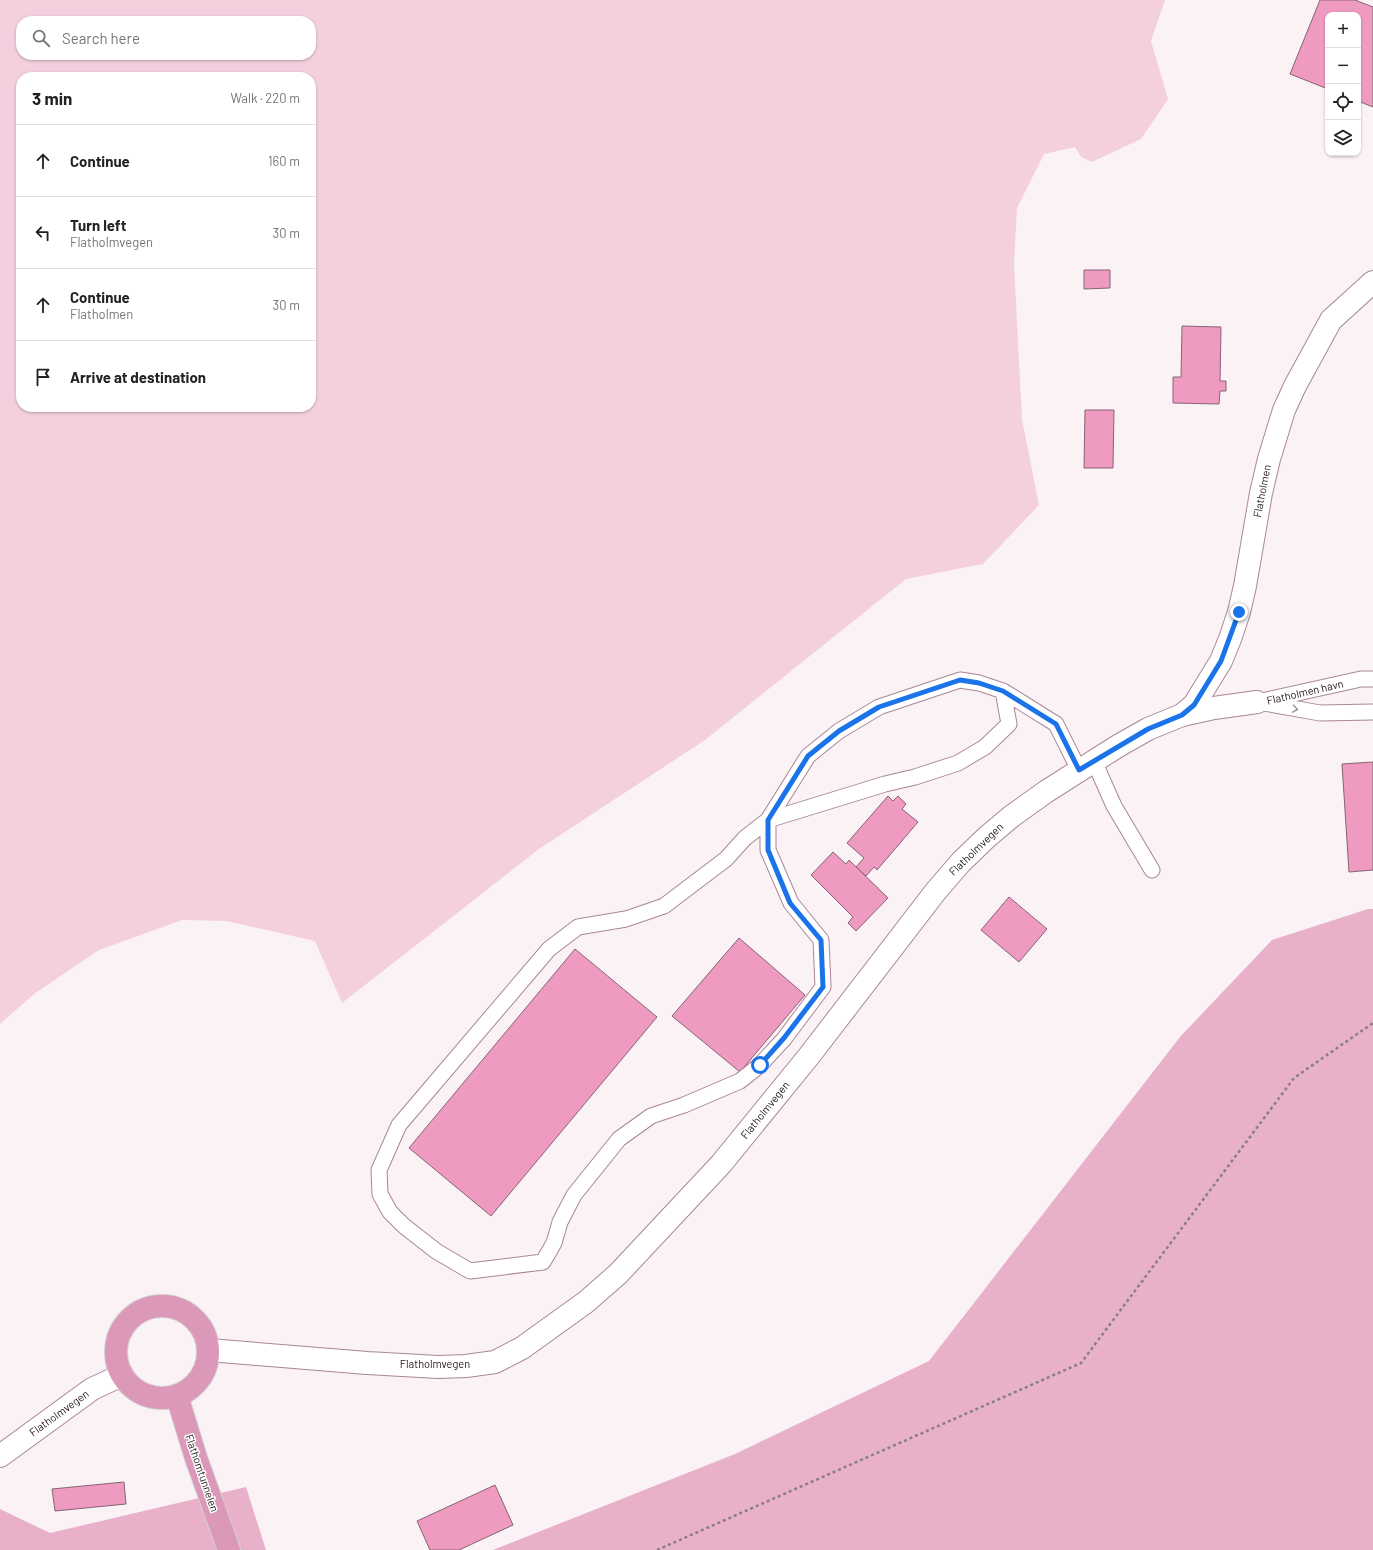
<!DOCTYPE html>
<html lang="en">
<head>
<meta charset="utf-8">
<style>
  body { margin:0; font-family:Barlow,sans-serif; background:#f6f6f6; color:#222 }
  .controls { position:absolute; right:12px; top:12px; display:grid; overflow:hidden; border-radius:8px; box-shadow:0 1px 3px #0004 }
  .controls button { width:36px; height:36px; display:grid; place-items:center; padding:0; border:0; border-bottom:1px solid #e0e0e0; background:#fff; color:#222; font:20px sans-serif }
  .stop { position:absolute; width:12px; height:12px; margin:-9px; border:3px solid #1a73e8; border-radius:50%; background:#fff }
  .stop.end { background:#1a73e8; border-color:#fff; box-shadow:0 1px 4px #0008 }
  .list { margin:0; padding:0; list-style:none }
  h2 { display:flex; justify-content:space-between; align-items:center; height:52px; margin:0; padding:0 16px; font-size:17px }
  h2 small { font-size:13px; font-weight:400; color:#767676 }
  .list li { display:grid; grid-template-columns:26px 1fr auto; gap:12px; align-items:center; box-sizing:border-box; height:72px; padding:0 16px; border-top:1px solid #e0e0e0 }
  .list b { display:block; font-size:15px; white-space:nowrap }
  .list p { margin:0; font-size:13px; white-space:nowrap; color:#767676 }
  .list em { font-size:13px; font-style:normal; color:#767676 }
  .icon { flex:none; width:22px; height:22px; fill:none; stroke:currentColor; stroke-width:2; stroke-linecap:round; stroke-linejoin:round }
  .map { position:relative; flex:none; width:1373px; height:1550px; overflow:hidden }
  .search { position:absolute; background:#fff; box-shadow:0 1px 3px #0004; left:16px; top:16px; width:300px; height:44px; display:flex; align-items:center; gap:10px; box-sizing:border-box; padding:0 14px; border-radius:16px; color:#767676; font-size:15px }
  .panel { position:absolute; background:#fff; box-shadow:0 1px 3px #0004; left:16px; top:72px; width:300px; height:340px; border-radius:16px }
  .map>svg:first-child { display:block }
  .green { fill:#e8b0c9 }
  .water { fill:#f4d0df; fill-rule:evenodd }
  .building { fill:#ef9ac1; stroke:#866473 }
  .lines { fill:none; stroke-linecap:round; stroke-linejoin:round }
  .service-casing { stroke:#aa8696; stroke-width:17 }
  .minor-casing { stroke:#aa8696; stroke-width:24 }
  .trunk-casing { stroke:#d3d1d2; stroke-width:24 }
  .path { stroke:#897f83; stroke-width:2.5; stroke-dasharray:3 3; stroke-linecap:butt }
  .service { stroke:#fff; stroke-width:15 }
  .minor { stroke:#fff; stroke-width:22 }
  .trunk { stroke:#dc98b8; stroke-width:22 }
  .oneway { stroke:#9c9799 }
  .route { stroke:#1a73e8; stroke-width:5 }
  .labels { text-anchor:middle; stroke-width:3; stroke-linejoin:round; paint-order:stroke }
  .street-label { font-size:11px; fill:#24171d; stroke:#fff }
</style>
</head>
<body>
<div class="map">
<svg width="1373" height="1550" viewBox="0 0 1373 1550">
  <rect width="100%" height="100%" fill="#faf2f5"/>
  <g class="green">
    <path d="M 1368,909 L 1373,909 L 1373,1550 L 493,1550 L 735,1454 L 929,1361 L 1180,1037 L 1272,940 Z"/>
    <path d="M 246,1487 L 266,1550 L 0,1550 L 0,1509 L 50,1533 Z"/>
  </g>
  <path class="water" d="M 0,0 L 1165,0 L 1151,41 L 1168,99 L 1141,139 L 1092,162 L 1081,157 L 1075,147 L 1044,154 L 1017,208 L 1014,264 L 1022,419 L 1039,505 L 983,564 L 906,579 L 705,740 L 539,849 L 342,1003 L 315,941 L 226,921 L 182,920 L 99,950 L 34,994 L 0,1024 ZM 21,21 L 311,21 L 311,55 L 21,55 ZM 21,77 L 311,77 L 311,407 L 21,407 Z"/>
  <g class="building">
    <path d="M 1320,0 L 1355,0 L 1373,7 L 1373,107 L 1358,101 L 1358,15 L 1328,15 L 1328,89 L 1290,74 Z"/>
    <path d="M 1084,270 L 1110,270 L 1110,288 L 1084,289 Z"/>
    <path d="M 1182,326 L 1221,327 L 1220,381 L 1226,381 L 1226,391 L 1220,391 L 1219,404 L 1173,403 L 1173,377 L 1181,377 Z"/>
    <path d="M 1085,410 L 1114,410 L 1113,468 L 1084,468 Z"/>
    <path d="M 1373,762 L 1373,870 L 1349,872 L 1342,764 Z"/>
    <path d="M 888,796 L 893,801 L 898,796 L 906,804 L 902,809 L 918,822 L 877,870 L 874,867 L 866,876 L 856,867 L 864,858 L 847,843 Z"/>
    <path d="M 833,852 L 846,864 L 849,860 L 888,898 L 856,931 L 848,923 L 853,917 L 811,875 Z"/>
    <path d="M 1009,897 L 1047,929 L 1019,962 L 981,930 Z"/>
    <path d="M 739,938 L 805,995 L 740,1072 L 672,1016 Z"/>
    <path d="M 575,949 L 657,1017 L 491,1216 L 409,1148 Z"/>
    <path d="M 124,1482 L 126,1504 L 55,1511 L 52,1489 Z"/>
    <path d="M 495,1485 L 513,1525 L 459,1550 L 430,1550 L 417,1521 Z"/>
  </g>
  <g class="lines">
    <g class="service-casing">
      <g id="service">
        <path d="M 1003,691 L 1009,724 L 985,747 L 958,763 L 915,777 L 885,784 L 768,820 L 768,850 L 791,903 L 821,940 L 823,987 L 784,1039 L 760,1065 L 740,1081 L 684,1105 L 651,1116 L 619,1139 L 574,1195 L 560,1222 L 554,1243 L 543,1262 L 470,1271 L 458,1264 L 436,1251 L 404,1226 L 390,1212 L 380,1194 L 379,1170 L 399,1125 L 549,949 L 578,927 L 626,919 L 664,906 L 726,859 L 745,838 L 768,820 L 808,756 L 839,731 L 879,707 L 960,680 L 979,683 L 1003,691 L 1056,724 L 1079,770"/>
        <path d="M 1257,702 L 1361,679 L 1373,679"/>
        <path d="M 1264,703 L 1320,713 L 1373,712"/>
        <path d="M 1094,761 L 1114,806 L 1152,870"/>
      </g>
    </g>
    <g class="minor-casing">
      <g id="minor">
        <path d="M 1182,715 L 1194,705 L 1221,661 L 1230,639 L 1239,612 L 1245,586 L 1261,493 L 1269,459 L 1284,410 L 1295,386 L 1331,320 L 1373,282"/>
        <path d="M 209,1350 L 367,1363 L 438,1367 L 466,1366 L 495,1362 L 522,1348 L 586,1302 L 618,1274 L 721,1164 L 809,1056 L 936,891 L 961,862 L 987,837 L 1012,816 L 1047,791 L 1118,746 L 1148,729 L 1182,715 L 1214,708 L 1257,702"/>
        <path d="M 0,1456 L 92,1389 L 122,1375"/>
      </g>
    </g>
    <g class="trunk-casing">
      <g id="trunk">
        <circle cx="162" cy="1352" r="46"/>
        <path d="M 177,1396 L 196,1458 L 229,1550"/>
      </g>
    </g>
    <path class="path" d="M 657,1550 L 1081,1363 L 1294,1078 L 1373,1023"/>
    <use href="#service" class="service"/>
    <use href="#minor" class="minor"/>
    <use href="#trunk" class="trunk"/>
  </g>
  <defs><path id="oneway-chevron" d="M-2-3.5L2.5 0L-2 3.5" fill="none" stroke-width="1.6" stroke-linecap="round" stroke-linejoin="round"/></defs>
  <use class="oneway" href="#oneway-chevron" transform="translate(1295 709) rotate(10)"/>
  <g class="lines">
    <path class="route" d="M 760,1065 L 784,1038 L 823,987 L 821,940 L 790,903 L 768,850 L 768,820 L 808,756 L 839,731 L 879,707 L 960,680 L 979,683 L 1003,691 L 1056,724 L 1079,770 L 1148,729 L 1182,715 L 1194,705 L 1221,661 L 1239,612"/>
  </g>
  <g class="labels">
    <g class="street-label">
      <text transform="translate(1262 491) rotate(-79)" y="4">Flatholmen</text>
      <text transform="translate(1305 692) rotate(-13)" y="4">Flatholmen havn</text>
      <text transform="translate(976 849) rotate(-44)" y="4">Flatholmvegen</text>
      <text transform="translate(765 1110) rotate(-51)" y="4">Flatholmvegen</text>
      <text x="435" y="1368">Flatholmvegen</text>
      <text transform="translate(59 1413) rotate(-36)" y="4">Flatholmvegen</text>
      <text transform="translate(202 1473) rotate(71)" y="4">Flathomtunnelen</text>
    </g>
  </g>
</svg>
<div class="controls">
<button>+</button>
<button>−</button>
<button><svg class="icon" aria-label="locate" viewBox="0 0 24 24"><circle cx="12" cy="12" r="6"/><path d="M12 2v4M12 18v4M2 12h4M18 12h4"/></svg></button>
<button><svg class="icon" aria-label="layers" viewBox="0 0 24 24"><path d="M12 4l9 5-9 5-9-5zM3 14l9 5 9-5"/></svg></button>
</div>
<div class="stop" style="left:760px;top:1065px"></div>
<div class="stop end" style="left:1239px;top:612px"></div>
<div class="search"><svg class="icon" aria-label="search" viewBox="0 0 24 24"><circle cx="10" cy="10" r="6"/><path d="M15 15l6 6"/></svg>Search here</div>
<section class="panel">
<h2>3 min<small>Walk · 220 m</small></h2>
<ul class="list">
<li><svg class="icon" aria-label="ahead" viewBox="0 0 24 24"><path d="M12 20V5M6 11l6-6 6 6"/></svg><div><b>Continue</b></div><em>160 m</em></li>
<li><svg class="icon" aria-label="left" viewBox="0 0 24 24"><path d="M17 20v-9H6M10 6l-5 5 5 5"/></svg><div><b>Turn left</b><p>Flatholmvegen</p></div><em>30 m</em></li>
<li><svg class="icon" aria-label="ahead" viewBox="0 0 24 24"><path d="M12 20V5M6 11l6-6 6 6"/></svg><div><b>Continue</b><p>Flatholmen</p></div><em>30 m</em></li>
<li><svg class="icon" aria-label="arrive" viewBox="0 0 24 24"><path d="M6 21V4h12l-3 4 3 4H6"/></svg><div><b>Arrive at destination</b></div></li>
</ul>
</section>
</div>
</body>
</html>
